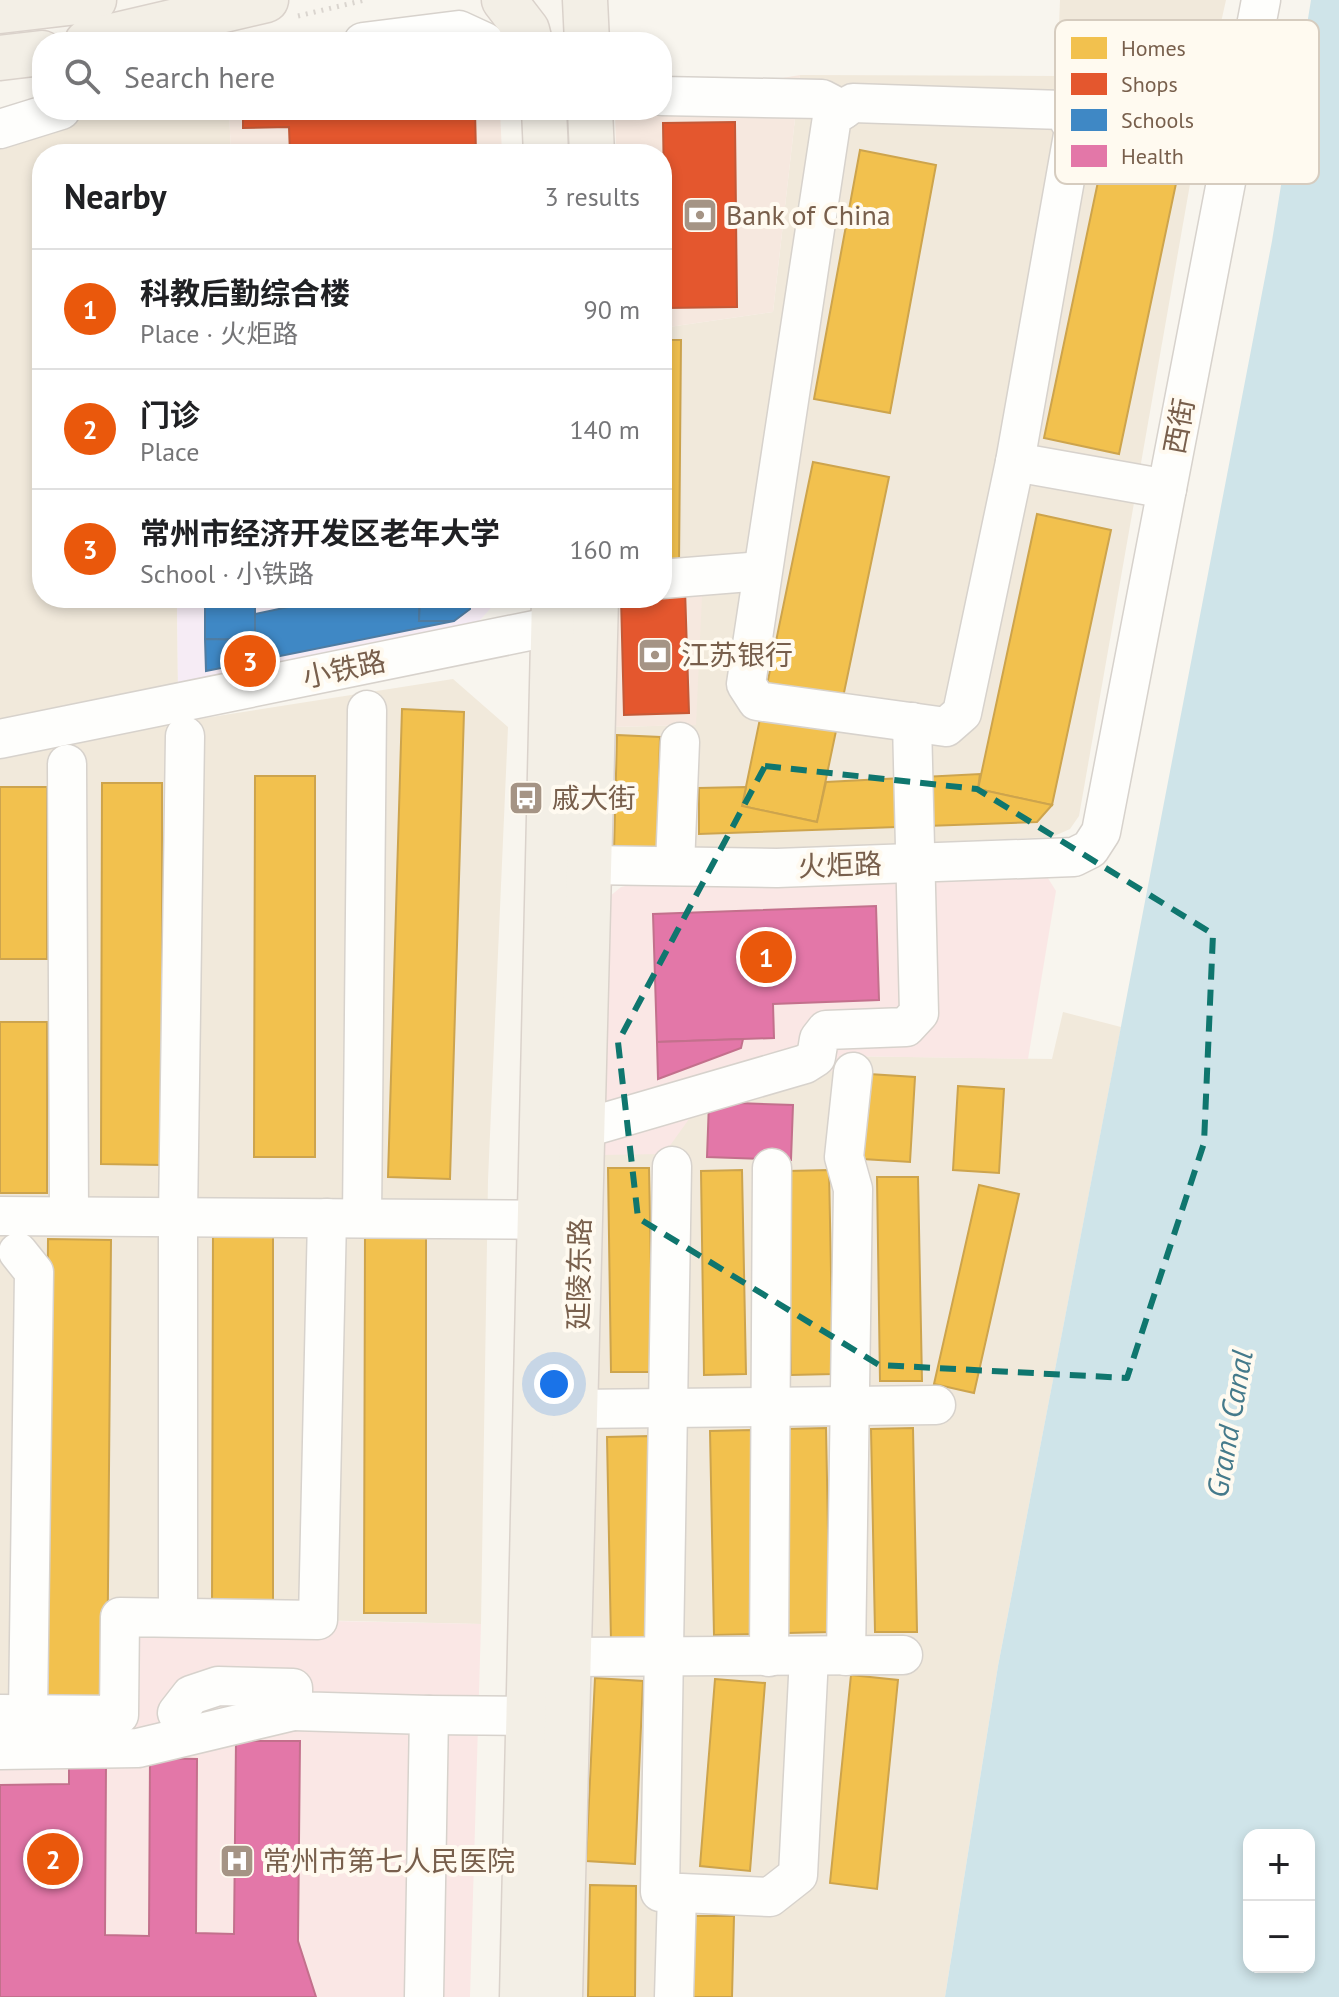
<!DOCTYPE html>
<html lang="en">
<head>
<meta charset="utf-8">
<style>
  body { margin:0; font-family:"PT Sans","Noto Sans SC",sans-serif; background:#f6f6f6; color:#202124 }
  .controls { position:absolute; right:24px; bottom:24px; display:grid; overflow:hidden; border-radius:16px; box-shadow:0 4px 12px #0003 }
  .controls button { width:72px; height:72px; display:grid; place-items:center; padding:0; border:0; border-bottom:2px solid #e0e0e0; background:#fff; color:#202124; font:40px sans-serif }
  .you { position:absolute; left:554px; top:1384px; width:28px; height:28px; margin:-20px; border:6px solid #fff; border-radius:50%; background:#1a73e8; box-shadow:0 0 0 12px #1a73e833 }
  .badge { display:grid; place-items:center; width:52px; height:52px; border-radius:50%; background:#ea580c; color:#fff; font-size:26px; font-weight:700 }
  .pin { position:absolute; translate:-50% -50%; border:4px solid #fff; box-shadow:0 2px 8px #0006 }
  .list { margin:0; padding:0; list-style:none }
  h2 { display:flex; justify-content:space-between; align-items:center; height:104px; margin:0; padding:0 32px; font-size:34px }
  h2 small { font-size:26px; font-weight:400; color:#757577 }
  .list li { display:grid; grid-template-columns:52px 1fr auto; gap:24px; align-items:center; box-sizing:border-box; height:120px; padding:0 32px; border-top:2px solid #e0e0e0 }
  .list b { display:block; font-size:30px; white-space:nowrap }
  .list p { margin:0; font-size:26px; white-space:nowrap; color:#757577 }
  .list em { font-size:26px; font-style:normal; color:#757577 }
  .icon { flex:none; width:44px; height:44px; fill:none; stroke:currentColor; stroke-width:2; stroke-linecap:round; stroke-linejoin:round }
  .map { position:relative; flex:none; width:1339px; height:1997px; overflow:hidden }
  .search { position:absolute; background:#fff; box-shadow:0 4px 12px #0003; left:32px; top:32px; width:640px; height:88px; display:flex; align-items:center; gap:20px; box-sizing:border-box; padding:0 28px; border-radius:32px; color:#757577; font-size:30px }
  .panel { position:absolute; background:#fff; box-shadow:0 4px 12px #0003; left:32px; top:144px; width:640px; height:464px; border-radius:32px }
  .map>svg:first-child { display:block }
  .residential { fill:#f1e9db }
  .commercial { fill:#f6e8df }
  .education { fill:#f6ecf5 }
  .medical { fill:#fae7e5 }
  .water { fill:#cfe4e9; fill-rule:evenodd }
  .homes { fill:#f2c14e; stroke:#cda44d; stroke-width:2 }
  .shops { fill:#e4572e; stroke:#c45937; stroke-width:2 }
  .schools { fill:#3f88c5; stroke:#507ca1; stroke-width:2 }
  .health { fill:#e377a8; stroke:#c3708c; stroke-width:2 }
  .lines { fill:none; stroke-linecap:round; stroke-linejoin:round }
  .minor-casing { stroke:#d7d2cc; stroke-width:41 }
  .major-casing { stroke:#dad2cb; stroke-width:47 }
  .path { stroke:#dad5cf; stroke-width:5; stroke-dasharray:2 6; stroke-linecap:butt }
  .minor { stroke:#fefefc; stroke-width:38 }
  .major { stroke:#f3efe6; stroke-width:44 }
  .marked { fill:none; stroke:#0f766e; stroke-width:6; stroke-dasharray:16 10; stroke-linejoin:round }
  .labels { text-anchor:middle; stroke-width:8; stroke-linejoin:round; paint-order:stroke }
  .poi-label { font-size:28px; fill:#785f4c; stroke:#fffaf0; text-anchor:start }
  .street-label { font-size:28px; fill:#785f4c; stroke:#fffaf0 }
  .water-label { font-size:30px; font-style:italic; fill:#457a8b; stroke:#fffaf0 }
  .key { fill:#fffaf0; stroke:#d6ccbf; stroke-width:2 }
  .key-label { font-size:22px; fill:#785f4c }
</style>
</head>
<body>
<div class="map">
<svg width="1339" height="1997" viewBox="0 0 1339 1997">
  <rect width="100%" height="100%" fill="#f8f5ee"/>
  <g class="residential">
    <path d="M 1060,0 L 1226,0 L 1209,76 L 1079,816 L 1070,829 L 1052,837 L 689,854 L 605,848 L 610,727 L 696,725 L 662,576 L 662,328 L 773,312 L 800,75 L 1057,76 Z"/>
    <path d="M 102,110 L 229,110 L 231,154 L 42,154 L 42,598 L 177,598 L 178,689 L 0,722 L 0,143 Z"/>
    <path d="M 453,679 L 508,727 L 488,1180 L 481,1624 L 178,1617 L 0,1725 L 0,750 Z"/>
    <path d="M 1063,1012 L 1121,1027 L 998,1666 L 945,1997 L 576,1997 L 599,1155 L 699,1105 L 838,1056 L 1052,1059 Z"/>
  </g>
  <g class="commercial">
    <path d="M 800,75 L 773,312 L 662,328 L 662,154 L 616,154 L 615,110 L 662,110 L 662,99 Z"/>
    <path d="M 229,110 L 500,110 L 502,154 L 231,154 Z"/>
    <path d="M 703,575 L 696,725 L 610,727 L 613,598 L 662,598 Z"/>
  </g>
  <path class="education" d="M 177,598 L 500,598 L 469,632 L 178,689 Z"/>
  <g class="medical">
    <path d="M 1046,875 L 1056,891 L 1028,1059 L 839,1056 L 837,1070 L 699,1105 L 664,1154 L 599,1155 L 609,897 L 621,887 L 639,883 Z"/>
    <path d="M 120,1617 L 481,1624 L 470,1997 L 0,1997 L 0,1725 Z"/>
  </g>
  <path class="water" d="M 1311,0 L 1339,0 L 1339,1997 L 945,1997 L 998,1666 L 1272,241 ZM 1249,1835 L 1309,1835 L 1309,1967 L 1249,1967 Z"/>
  <g class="homes">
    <path d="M 1115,101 L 1190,117 L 1119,454 L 1044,438 Z"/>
    <path d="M 860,150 L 936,165 L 890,413 L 814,399 Z"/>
    <path d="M 662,340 L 681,340 L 679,563 L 662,563 Z"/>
    <path d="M 813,462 L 889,477 L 817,822 L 742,806 Z"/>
    <path d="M 1037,514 L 1111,530 L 1052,805 L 978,789 Z"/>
    <path d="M 402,709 L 464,712 L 450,1179 L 388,1177 Z"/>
    <path d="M 617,735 L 660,737 L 657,852 L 614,851 Z"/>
    <path d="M 980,774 L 978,789 L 1052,805 L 1037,822 L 699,834 L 699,788 L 746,787 L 742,806 L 817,822 L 826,782 Z"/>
    <path d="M 255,776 L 315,776 L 315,1157 L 254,1157 Z"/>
    <path d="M 102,783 L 162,783 L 162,1165 L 101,1164 Z"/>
    <rect x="0" y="787" width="47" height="172"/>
    <rect x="0" y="1022" width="47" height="171"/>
    <path d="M 869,1074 L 915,1077 L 910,1162 L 863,1159 Z"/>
    <path d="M 958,1086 L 1004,1089 L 999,1173 L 953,1170 Z"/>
    <path d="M 608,1168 L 649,1168 L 653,1372 L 611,1372 Z"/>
    <path d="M 742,1170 L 746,1374 L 704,1375 L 701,1171 Z"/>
    <path d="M 829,1170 L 833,1374 L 791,1375 L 788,1171 Z"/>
    <path d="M 877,1177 L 918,1177 L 922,1381 L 880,1381 Z"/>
    <path d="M 979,1185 L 1019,1194 L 974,1393 L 934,1384 Z"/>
    <path d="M 213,1230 L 273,1230 L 273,1612 L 212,1611 Z"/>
    <path d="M 365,1232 L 426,1232 L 426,1613 L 364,1613 Z"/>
    <path d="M 48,1239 L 111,1240 L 107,1701 L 45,1700 Z"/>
    <path d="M 826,1428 L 830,1632 L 788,1633 L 785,1429 Z"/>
    <path d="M 913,1428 L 917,1632 L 875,1632 L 871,1429 Z"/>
    <path d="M 752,1430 L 756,1634 L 714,1635 L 710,1431 Z"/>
    <path d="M 650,1436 L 653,1640 L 611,1641 L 607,1437 Z"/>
    <path d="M 851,1675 L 898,1680 L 877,1889 L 830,1883 Z"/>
    <path d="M 595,1678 L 643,1681 L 635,1864 L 586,1861 Z"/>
    <path d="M 715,1679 L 765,1683 L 750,1871 L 700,1866 Z"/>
    <path d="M 590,1885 L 636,1886 L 635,1997 L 588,1997 Z"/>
    <path d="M 694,1916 L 734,1916 L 732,1997 L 693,1997 Z"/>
  </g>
  <g class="shops">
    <path d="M 243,110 L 475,110 L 476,154 L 290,154 L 289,127 L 243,128 Z"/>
    <path d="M 735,122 L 737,307 L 666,308 L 663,123 Z"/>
    <path d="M 662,589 L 685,589 L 689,713 L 624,715 L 621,598 L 662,598 Z"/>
  </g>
  <g class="schools">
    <path d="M 205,598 L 255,598 L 255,640 L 205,639 Z"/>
    <path d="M 331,598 L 420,598 L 419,621 L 454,621 L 206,671 L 205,639 L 255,640 L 255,614 Z"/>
    <path d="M 420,598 L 470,598 L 470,609 L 454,621 L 419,621 Z"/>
  </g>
  <g class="health">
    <path d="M 876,906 L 879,1000 L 773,1004 L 774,1038 L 657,1042 L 653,914 Z"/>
    <path d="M 743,1039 L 741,1048 L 658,1079 L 657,1042 Z"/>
    <path d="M 709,1102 L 793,1105 L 791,1160 L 707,1157 Z"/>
    <path d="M 236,1741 L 300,1741 L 298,1941 L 316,1997 L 0,1997 L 0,1785 L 69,1784 L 69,1763 L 106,1763 L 105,1935 L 149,1936 L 150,1758 L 197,1759 L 196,1933 L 234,1934 Z"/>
  </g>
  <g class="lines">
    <g class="minor-casing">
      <g id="minor">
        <path d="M 363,42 L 459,30 L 485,42"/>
        <path d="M 662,96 L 822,99 L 843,110"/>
        <path d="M 853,103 L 1063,110 L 1074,129 L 1015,462 L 962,713 L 946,727 L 757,701 L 746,684 L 832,117 Z"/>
        <path d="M 0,129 L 61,110"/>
        <path d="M 1015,462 L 1167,489"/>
        <path d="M 662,579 L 762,571"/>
        <path d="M 0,739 L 554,626 L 580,626"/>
        <path d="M 67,764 L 69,1215"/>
        <path d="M 589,865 L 777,868 L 1074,857 L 1090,849 L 1101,832 L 1261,0"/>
        <path d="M 675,866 L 680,742"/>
        <path d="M 582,1129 L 805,1064 L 816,1057 L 819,1039 L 826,1030 L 906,1027 L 919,1013 L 912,722"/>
        <path d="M 672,1166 L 660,1892 L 770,1897 L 798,1875 L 809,1657"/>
        <path d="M 0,1216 L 569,1220"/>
        <path d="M 362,1218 L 367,710"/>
        <path d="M 18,1252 L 34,1272 L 28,1715"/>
        <path d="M 575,1409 L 936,1405"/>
        <path d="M 178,1617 L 178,1217 L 185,736"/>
        <path d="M 846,1656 L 853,1189 L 844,1157 L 853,1072"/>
        <path d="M 569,1657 L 903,1655"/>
        <path d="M 769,1657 L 772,1168"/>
        <path d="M 177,1713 L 191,1695 L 218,1686 L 293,1688 L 293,1711 L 429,1715 L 424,1997"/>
        <path d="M 0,1714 L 119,1715 L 120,1617 L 318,1620 L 327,1218"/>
        <path d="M 429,1715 L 527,1716"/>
        <path d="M 0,1750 L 138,1748 L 293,1711"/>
        <path d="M 674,1997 L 677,1893"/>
      </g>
    </g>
    <g class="major-casing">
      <g id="major">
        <path d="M 504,0 L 527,30 L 530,42"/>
        <path d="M 585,0 L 587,42"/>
        <path d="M 0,11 L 94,0"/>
        <path d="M 87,42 L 266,0"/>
        <path d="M 0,58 L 42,53"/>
        <path d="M 544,110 L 546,154"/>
        <path d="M 590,110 L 592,154"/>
        <path d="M 522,1997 L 554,598"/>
        <path d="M 560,1997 L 596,598"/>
      </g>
    </g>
    <path class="path" d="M 298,16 L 365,0"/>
    <use href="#minor" class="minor"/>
    <use href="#major" class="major"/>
  </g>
  <path class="marked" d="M 765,766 L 977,789 L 1213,934 L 1204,1143 L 1127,1378 L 879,1365 L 638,1218 L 618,1042 Z"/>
  <defs>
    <g id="bank-square" transform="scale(1.8)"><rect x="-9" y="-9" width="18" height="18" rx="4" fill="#a59485" stroke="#fffaf0"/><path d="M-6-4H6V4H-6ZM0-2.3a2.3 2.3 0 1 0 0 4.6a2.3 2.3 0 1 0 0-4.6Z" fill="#fff"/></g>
    <g id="bus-square" transform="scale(1.8)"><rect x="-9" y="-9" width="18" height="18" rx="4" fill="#a59485" stroke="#fffaf0"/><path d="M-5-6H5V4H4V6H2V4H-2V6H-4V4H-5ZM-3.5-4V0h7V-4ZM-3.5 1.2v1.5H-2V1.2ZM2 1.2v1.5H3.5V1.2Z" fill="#fff"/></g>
    <g id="hospital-square" transform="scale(1.8)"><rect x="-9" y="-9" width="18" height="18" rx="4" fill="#a59485" stroke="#fffaf0"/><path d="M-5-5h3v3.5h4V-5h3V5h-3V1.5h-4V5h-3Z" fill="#fff"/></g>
  </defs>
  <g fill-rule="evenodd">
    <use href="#bank-square" x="700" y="215"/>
    <use href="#bank-square" x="655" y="655"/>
    <use href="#bus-square" x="526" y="798"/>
    <use href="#hospital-square" x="237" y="1861"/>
  </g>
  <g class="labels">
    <g class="poi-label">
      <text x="726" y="225">Bank of China</text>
      <text x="681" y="665">江苏银行</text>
      <text x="552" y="808">戚大街</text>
      <text x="263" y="1871">常州市第七人民医院</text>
    </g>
    <g class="street-label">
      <text transform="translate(1179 426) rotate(-79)" y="10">西街</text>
      <text transform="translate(344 669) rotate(-12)" y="10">小铁路</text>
      <text transform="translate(840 865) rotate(-2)" y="10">火炬路</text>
      <text transform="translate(579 1274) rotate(-89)" y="10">延陵东路</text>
    </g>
    <g class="water-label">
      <text transform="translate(1230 1424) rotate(-80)" y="10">Grand Canal</text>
    </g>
  </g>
  <rect x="1055" y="20" width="264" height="164" rx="12" class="key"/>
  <rect x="1071" y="37" width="36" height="22" fill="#f2c14e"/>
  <rect x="1071" y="73" width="36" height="22" fill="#e4572e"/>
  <rect x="1071" y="109" width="36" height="22" fill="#3f88c5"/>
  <rect x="1071" y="145" width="36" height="22" fill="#e377a8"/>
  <g class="key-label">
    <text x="1121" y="56">Homes</text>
    <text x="1121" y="92">Shops</text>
    <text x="1121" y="128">Schools</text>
    <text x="1121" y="164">Health</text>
  </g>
</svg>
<div class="controls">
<button>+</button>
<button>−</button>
</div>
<div class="you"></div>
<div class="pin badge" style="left:766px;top:957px">1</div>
<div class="pin badge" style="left:53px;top:1859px">2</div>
<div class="pin badge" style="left:250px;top:661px">3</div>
<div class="search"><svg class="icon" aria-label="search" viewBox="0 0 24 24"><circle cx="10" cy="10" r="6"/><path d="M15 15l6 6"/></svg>Search here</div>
<section class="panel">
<h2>Nearby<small>3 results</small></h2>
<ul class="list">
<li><span class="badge">1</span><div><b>科教后勤综合楼</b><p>Place · 火炬路</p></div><em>90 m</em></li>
<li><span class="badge">2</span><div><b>门诊</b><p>Place</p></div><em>140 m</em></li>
<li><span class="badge">3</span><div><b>常州市经济开发区老年大学</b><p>School · 小铁路</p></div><em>160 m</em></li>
</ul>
</section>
</div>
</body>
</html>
